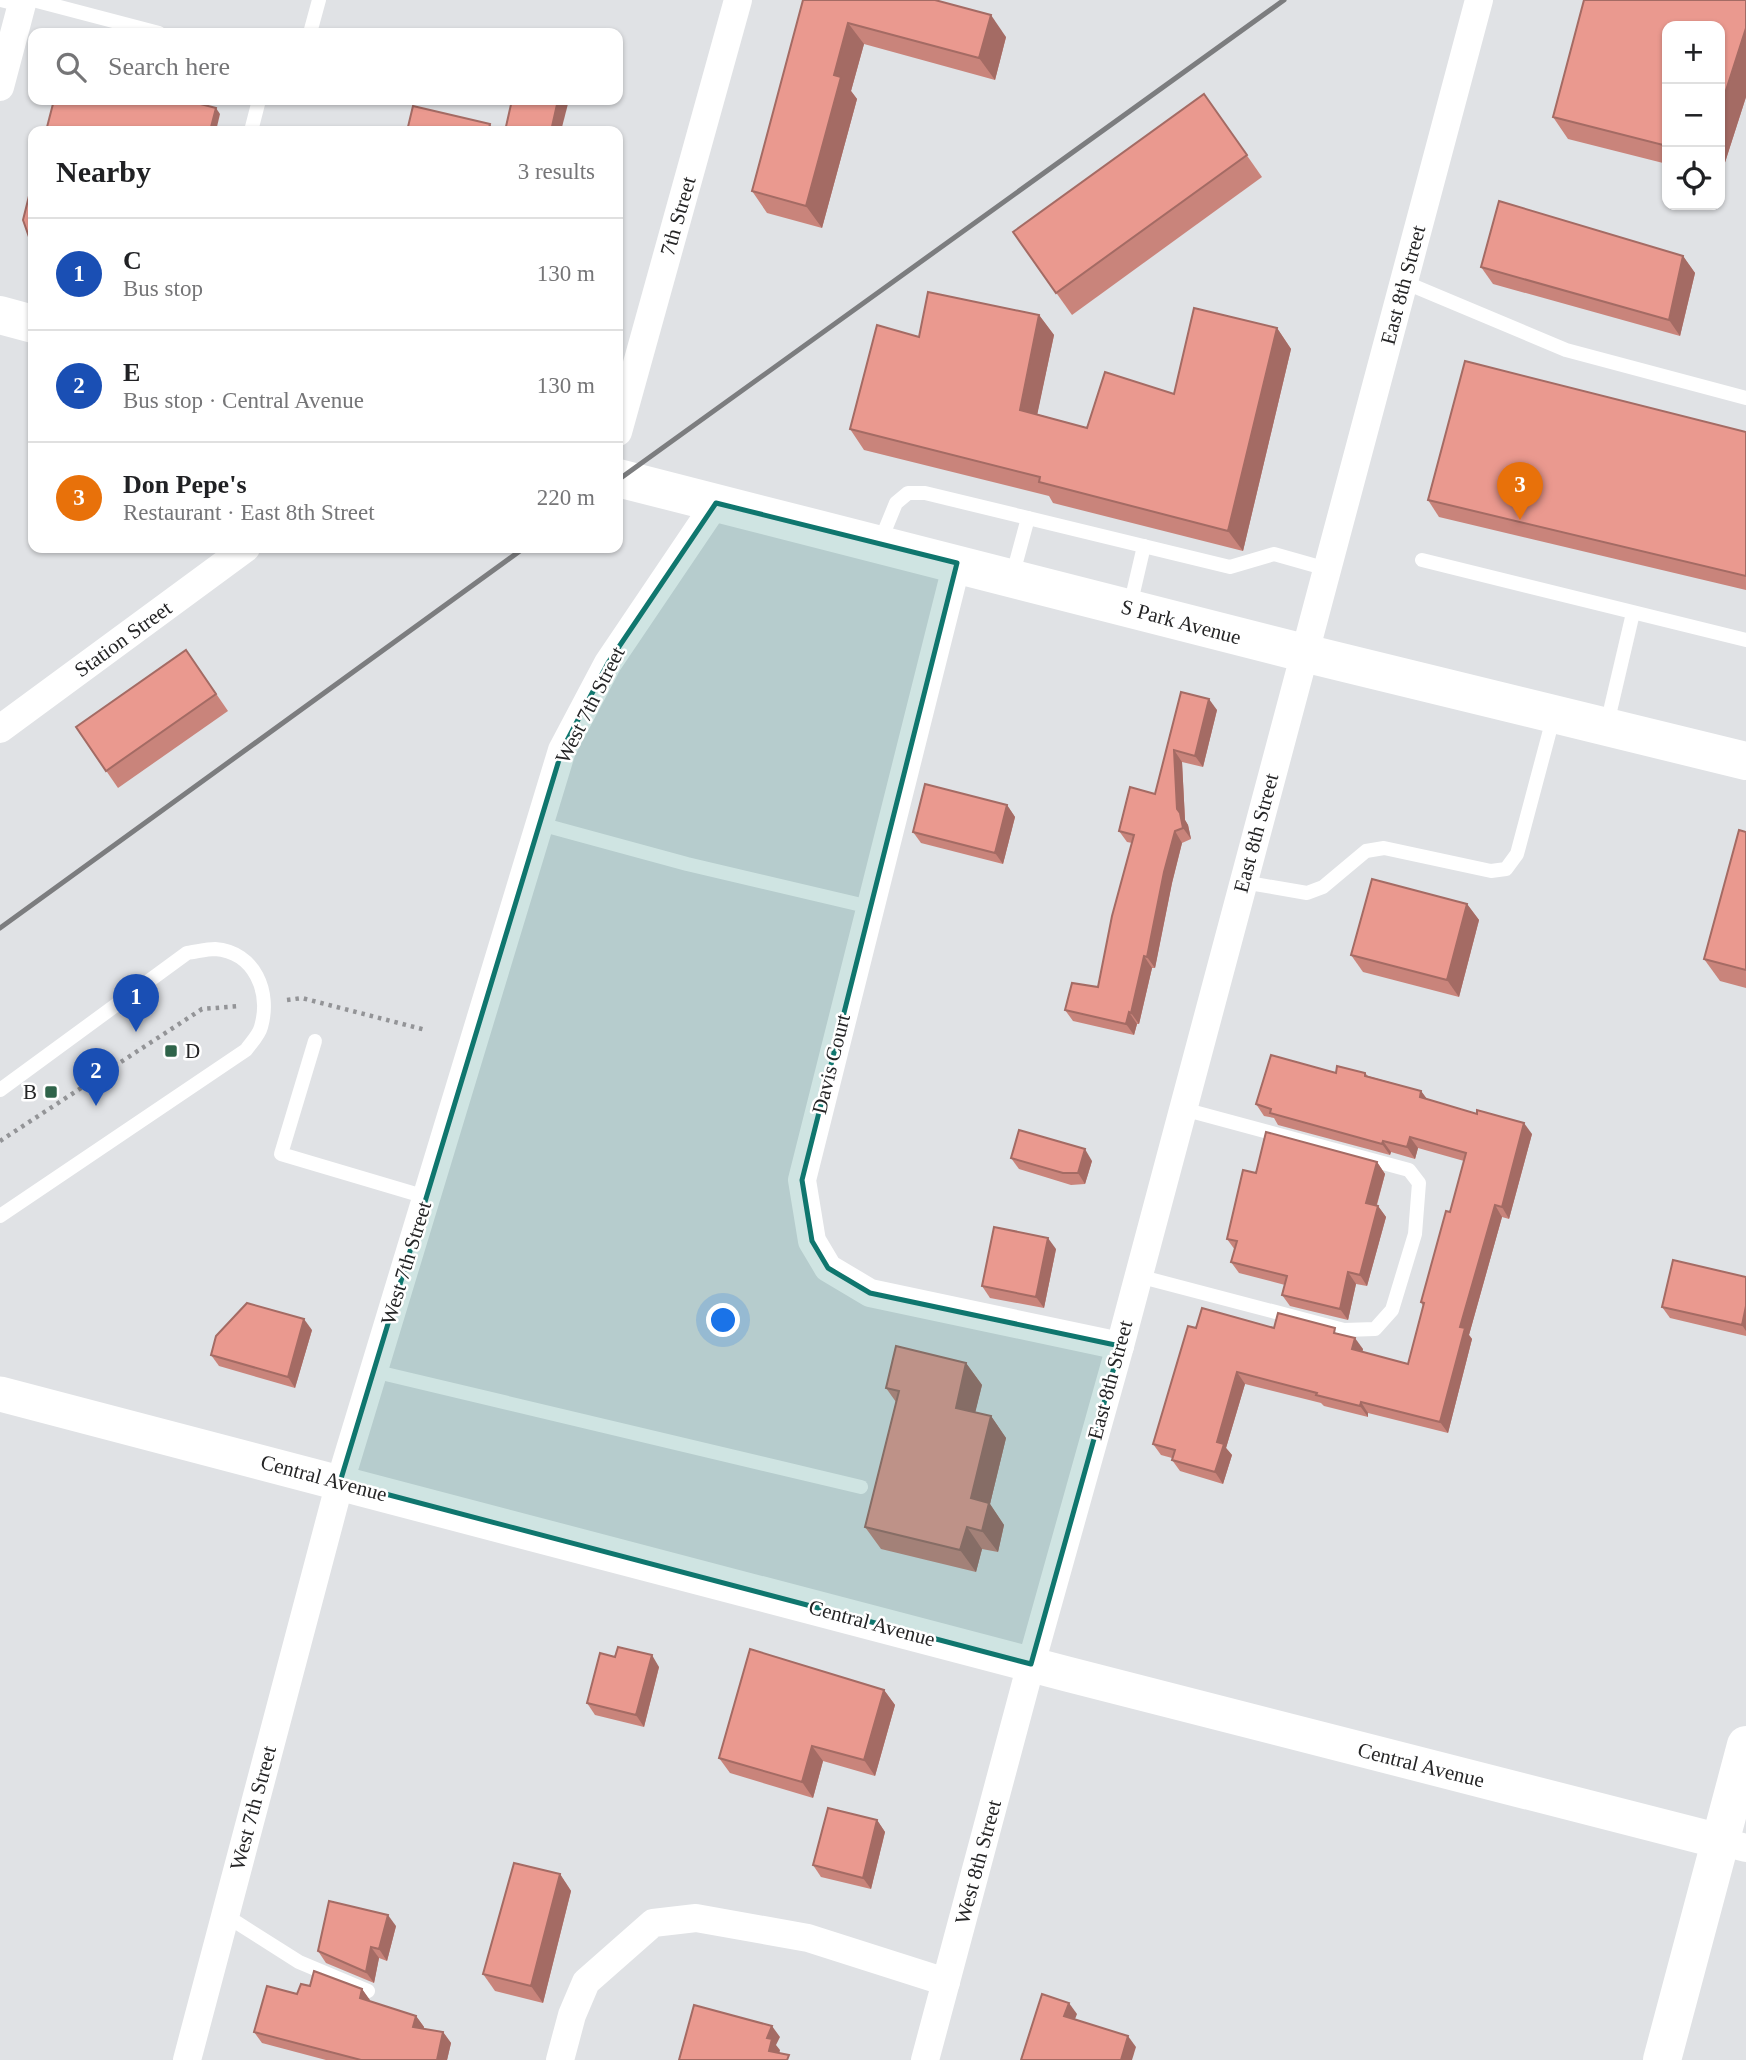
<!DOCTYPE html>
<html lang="en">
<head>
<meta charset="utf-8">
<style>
  body { margin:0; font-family:"Times New Roman",serif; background:#f2f2f2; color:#202124 }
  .controls { position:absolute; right:21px; top:21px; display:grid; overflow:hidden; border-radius:14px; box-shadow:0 2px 5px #0004 }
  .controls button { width:63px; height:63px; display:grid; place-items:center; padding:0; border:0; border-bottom:2px solid #e0e0e0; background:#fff; color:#202124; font:35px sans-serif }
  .you { position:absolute; left:724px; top:1321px; width:24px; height:24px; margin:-18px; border:5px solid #fff; border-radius:50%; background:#1a73e8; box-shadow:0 0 0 10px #1a73e833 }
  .badge { display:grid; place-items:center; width:46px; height:46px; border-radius:50%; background:#0b8043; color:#fff; font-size:23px; font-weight:700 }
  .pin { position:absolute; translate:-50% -58px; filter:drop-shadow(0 2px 4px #0008) }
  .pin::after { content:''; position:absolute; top:37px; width:24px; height:21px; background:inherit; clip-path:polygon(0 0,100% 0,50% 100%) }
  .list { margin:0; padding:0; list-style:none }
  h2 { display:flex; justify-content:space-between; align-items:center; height:91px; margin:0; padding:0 28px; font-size:30px }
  h2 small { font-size:23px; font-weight:400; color:#757577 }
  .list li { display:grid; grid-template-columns:46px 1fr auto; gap:21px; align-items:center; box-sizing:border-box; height:112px; padding:0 28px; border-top:2px solid #e0e0e0 }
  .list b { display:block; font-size:26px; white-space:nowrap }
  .list p { margin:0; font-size:23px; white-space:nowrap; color:#757577 }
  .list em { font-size:23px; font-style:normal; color:#757577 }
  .icon { flex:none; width:38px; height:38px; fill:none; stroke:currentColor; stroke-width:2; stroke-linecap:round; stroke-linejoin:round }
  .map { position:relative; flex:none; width:1746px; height:2060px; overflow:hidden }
  .search { position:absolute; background:#fff; box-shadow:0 2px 5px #0004; left:28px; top:28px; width:595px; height:77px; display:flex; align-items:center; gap:18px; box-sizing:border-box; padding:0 24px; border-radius:14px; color:#757577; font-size:26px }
  .panel { position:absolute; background:#fff; box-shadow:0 2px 5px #0004; left:28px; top:126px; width:595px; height:427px; border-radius:14px }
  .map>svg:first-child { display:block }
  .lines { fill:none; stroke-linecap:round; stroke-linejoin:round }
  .path { stroke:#939497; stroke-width:4.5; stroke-dasharray:3.5 5; stroke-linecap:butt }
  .service { stroke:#fff; stroke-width:14 }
  .minor { stroke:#fff; stroke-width:28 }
  .tertiary { stroke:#fff; stroke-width:35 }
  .secondary { stroke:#fff; stroke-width:38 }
  .rail { stroke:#7c7d7f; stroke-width:5 }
  .wall { fill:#c9847b }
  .shaded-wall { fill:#a46b64 }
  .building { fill:#ea998f; stroke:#a46b64; stroke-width:2 }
  .marked { fill:#0f766e; fill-opacity:0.2; stroke:#0f766e; stroke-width:5; stroke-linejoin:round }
  .poi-dot { fill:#2f644a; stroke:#fff; stroke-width:2.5 }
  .labels { text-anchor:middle; stroke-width:5; stroke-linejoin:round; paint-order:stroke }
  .street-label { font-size:21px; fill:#252526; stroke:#fff }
  .poi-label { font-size:21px; fill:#252526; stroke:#fff; text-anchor:start }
</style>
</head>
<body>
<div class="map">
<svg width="1746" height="2060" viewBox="0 0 1746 2060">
  <rect width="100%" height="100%" fill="#e0e2e5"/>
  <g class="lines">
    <g class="path">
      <path d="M 287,1000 L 302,998 L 426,1030"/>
      <path d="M 0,1141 L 202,1009 L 240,1006"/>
    </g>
    <g class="service">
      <path d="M 1,0 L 21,5"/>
      <path d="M 33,0 L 159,33"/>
      <path d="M 310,33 L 319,0"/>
      <path d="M 251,131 L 259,100"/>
      <path d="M 1404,282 L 1566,350 L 1746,398"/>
      <path d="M 880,542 L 896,503 L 908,493 L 925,493 L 1230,567 L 1274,554 L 1327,569"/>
      <path d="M 1422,560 L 1746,640"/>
      <path d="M 1012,577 L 1028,518"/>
      <path d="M 1130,606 L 1144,546"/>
      <path d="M 1607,724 L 1633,613"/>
      <path d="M 540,824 L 687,864 L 870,907"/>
      <path d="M 1243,882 L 1307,893 L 1323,887 L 1366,851 L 1384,848 L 1491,871 L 1506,869 L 1517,854 L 1554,715"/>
      <path d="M 315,1041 L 281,1154 L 426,1197"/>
      <path d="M 0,1090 L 187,953 C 196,952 206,949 215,949 C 255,952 271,992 261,1027 C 259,1035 251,1043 246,1050 L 0,1216"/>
      <path d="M 1138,1276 L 1344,1330 L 1375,1329 L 1392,1310 L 1415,1234 L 1419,1183 L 1409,1170 L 1183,1109"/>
      <path d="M 373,1371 L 861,1487"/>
      <path d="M 225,1915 L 299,1962 L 368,1991"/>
    </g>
    <g class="minor">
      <path d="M 0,87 L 23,0"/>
      <path d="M 618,432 L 738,0"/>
      <path d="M 957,563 L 802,1180 L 812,1241 L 828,1268 L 870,1293 L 1120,1346"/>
      <path d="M 0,729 L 246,548"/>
      <path d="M 1719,1841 L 1746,1848"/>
      <path d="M 187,2060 L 340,1482 L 562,750 L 608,663 L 716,503"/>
      <path d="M 560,2060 L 572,2015 L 586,1982 L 653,1923 L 696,1918 L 808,1938 L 946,1982"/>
      <path d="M 925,2060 L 1031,1664 L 1120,1346 L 1479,0"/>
    </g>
    <path class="tertiary" d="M 0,1394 L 1067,1674 L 1719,1841"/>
    <g class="secondary">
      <path d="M 0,315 L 33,324"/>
      <path d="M 618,478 L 1304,653 L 1746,761"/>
      <path d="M 1662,2060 L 1746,1745"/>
    </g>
    <g class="rail">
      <path d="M 618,480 L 1284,0"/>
      <path d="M 0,928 L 524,548"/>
    </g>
  </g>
  <g class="wall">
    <path d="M 803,0 L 1006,37 L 995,80 L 864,44 L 851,91 L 857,99 L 822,228 L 767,213 L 752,191 Z"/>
    <path d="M 1584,0 L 1746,0 L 1746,97 L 1720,178 L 1720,26 L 1667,26 L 1667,164 L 1568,139 L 1553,117 Z"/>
    <path d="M 1204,94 L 1262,177 L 1072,315 L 1013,232 Z"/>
    <path d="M 1683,256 L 1695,273 L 1680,336 L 1493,284 L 1481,267 Z"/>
    <path d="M 1039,315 L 1054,335 L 1037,414 L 1087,428 L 1174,394 L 1277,328 L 1291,349 L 1243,551 L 1053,503 L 1049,496 L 864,450 L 850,429 L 919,337 Z"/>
    <path d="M 1746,432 L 1746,590 L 1439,517 L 1428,500 Z"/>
    <path d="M 186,650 L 228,711 L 118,788 L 76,727 Z"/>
    <path d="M 1181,692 L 1217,710 L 1203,767 L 1182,762 L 1185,820 L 1188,825 L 1191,839 L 1182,843 L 1172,883 L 1155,968 L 1152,968 L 1139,1024 L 1137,1024 L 1134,1035 L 1073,1021 L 1065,1010 L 1098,987 L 1132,843 L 1127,842 L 1119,831 L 1155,794 Z"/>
    <path d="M 1007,805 L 1015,817 L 1003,864 L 921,843 L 913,832 Z"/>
    <path d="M 1746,832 L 1746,988 L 1720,981 L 1704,959 Z"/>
    <path d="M 1467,904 L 1479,920 L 1459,997 L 1363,972 L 1351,955 Z"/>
    <path d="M 1336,1073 L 1365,1073 L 1368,1076 L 1421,1091 L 1427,1099 L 1532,1134 L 1509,1219 L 1502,1217 L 1469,1335 L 1472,1339 L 1448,1433 L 1368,1413 L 1368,1417 L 1324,1406 L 1321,1403 L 1245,1384 L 1226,1448 L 1232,1455 L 1223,1484 L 1180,1471 L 1172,1460 L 1172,1458 L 1161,1455 L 1153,1444 L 1196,1328 L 1274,1328 L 1339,1334 L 1363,1349 L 1362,1352 L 1408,1364 L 1423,1306 L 1421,1302 L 1450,1212 L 1464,1161 L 1418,1148 L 1415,1159 L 1391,1152 L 1390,1155 L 1278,1125 L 1274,1118 L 1264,1116 L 1256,1104 Z"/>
    <path d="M 1011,1158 L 1092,1161 L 1085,1184 L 1071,1185 L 1019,1169 Z"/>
    <path d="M 1377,1162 L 1385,1174 L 1377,1205 L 1378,1206 L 1386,1217 L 1367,1286 L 1356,1284 L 1348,1320 L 1290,1306 L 1282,1295 L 1285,1285 L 1239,1273 L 1231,1262 L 1235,1250 L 1227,1239 L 1256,1173 Z"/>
    <path d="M 1056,1249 L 1044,1308 L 990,1298 L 982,1286 Z"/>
    <path d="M 1746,1277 L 1746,1336 L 1670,1318 L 1662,1307 Z"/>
    <path d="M 312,1330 L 295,1388 L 219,1366 L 211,1355 Z"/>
    <path d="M 966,1363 L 982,1385 L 975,1412 L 991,1416 L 1006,1438 L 990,1504 L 1004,1525 L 998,1552 L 982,1549 L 976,1572 L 881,1549 L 865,1527 L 896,1402 L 886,1388 Z"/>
    <path d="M 615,1657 L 659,1667 L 644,1727 L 595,1715 L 587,1703 Z"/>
    <path d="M 884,1690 L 895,1705 L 875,1776 L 823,1761 L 813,1798 L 730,1773 L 719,1758 Z"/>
    <path d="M 877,1820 L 885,1832 L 871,1889 L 821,1877 L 813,1865 Z"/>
    <path d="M 560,1874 L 571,1891 L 543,2003 L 495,1991 L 483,1974 Z"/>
    <path d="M 396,1926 L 387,1961 L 379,1958 L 374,1983 L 326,1963 L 318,1951 Z"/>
    <path d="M 310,1986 L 362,1989 L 370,2001 L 416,2016 L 424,2027 L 424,2029 L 443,2032 L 451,2043 L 447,2060 L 326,2060 L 262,2043 L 254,2032 L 297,1994 Z"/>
  </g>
  <g class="shaded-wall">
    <path d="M 991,15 L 1006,37 L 995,80 L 979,58 Z"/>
    <path d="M 848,23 L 864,44 L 851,91 L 857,99 L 822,228 L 806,206 L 834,75 Z"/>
    <path d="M 1746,28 L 1746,97 L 1720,178 L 1720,109 Z"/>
    <path d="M 558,100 L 569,100 L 561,131 L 551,131 Z"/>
    <path d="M 216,108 L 220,114 L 216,131 L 210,131 Z"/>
    <path d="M 490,124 L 494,131 L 488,131 Z"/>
    <path d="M 1683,256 L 1695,273 L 1680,336 L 1669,320 Z"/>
    <path d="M 1039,315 L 1054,335 L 1034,430 L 1020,410 Z"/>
    <path d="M 1277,328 L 1291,349 L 1243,551 L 1228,531 Z"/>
    <path d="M 1209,699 L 1217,710 L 1203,767 L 1195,756 Z"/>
    <path d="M 1174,750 L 1182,762 L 1185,820 L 1188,825 L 1191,839 L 1183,828 L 1177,809 Z"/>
    <path d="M 1007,805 L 1015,817 L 1003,864 L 995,853 Z"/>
    <path d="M 1175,831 L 1182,843 L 1172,883 L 1155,968 L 1147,957 L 1164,872 Z"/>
    <path d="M 1467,904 L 1479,920 L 1459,997 L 1447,980 Z"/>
    <path d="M 1144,956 L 1152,968 L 1139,1024 L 1131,1013 Z"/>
    <path d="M 1129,1012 L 1137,1024 L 1134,1035 L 1126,1024 Z"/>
    <path d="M 1421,1091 L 1429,1102 L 1420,1097 Z"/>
    <path d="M 1524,1123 L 1532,1134 L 1509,1219 L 1502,1207 Z"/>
    <path d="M 1410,1137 L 1418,1148 L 1415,1159 L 1407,1147 Z"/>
    <path d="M 1383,1141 L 1391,1152 L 1390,1155 L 1382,1144 Z"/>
    <path d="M 1085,1149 L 1092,1161 L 1085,1184 L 1078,1173 Z"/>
    <path d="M 1377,1162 L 1385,1174 L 1374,1214 L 1366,1203 Z"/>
    <path d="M 1495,1205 L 1502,1217 L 1469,1335 L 1472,1339 L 1448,1433 L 1440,1422 L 1460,1327 Z"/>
    <path d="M 1378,1206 L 1386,1217 L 1367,1286 L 1360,1275 Z"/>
    <path d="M 1048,1238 L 1056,1249 L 1044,1308 L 1036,1297 Z"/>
    <path d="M 1348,1272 L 1356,1284 L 1348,1320 L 1340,1309 Z"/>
    <path d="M 1746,1306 L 1746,1331 L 1742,1325 Z"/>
    <path d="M 304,1319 L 312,1330 L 295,1388 L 288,1377 Z"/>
    <path d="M 1355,1338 L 1363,1349 L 1360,1360 L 1352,1349 Z"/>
    <path d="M 966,1363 L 982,1385 L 971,1430 L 956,1408 Z"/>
    <path d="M 1237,1372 L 1245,1384 L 1226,1448 L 1232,1455 L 1223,1484 L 1215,1472 L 1217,1442 Z"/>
    <path d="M 1361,1402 L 1368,1413 L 1368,1417 L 1360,1406 Z"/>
    <path d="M 991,1416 L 1006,1438 L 990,1504 L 1004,1525 L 998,1552 L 982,1531 L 971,1498 Z"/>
    <path d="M 967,1527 L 982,1549 L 976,1572 L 960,1550 Z"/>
    <path d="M 652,1655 L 659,1667 L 644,1727 L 636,1715 Z"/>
    <path d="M 884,1690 L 895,1705 L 875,1776 L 864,1760 Z"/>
    <path d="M 812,1746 L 823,1761 L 813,1798 L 802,1782 Z"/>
    <path d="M 877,1820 L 885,1832 L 871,1889 L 863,1878 Z"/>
    <path d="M 560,1874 L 571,1891 L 543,2003 L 531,1986 Z"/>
    <path d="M 388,1915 L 396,1926 L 387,1961 L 379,1949 Z"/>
    <path d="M 371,1947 L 379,1958 L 374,1983 L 366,1972 Z"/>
    <path d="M 362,1989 L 370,2000 L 368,2010 L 360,1998 Z"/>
    <path d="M 1069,2003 L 1077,2014 L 1072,2027 L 1064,2016 Z"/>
    <path d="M 416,2016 L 424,2027 L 421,2039 L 413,2027 Z"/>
    <path d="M 772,2026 L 780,2037 L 776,2045 L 780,2050 L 778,2060 L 769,2051 L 767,2038 Z"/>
    <path d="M 443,2032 L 451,2043 L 447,2060 L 437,2060 Z"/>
    <path d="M 1128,2036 L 1136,2047 L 1132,2060 L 1121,2060 Z"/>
  </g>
  <g class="building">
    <path d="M 803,0 L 935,0 L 991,15 L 979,58 L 848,23 L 834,75 L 841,77 L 806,206 L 752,191 Z"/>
    <path d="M 1584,0 L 1746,0 L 1746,28 L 1720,109 L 1720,26 L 1667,26 L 1667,146 L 1553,117 Z"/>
    <path d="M 1204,94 L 1247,155 L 1056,293 L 1013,232 Z"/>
    <path d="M 54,100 L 185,100 L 216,108 L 210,131 L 46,131 Z"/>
    <path d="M 512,100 L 558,100 L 551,131 L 505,131 Z"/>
    <path d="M 413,106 L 490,124 L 488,131 L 407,131 Z"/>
    <path d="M 33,180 L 33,238 L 29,237 L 23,220 Z"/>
    <path d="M 1499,201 L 1683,256 L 1669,320 L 1481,267 Z"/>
    <path d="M 928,292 L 1039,315 L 1020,410 L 1087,428 L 1105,372 L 1174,394 L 1194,308 L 1277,328 L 1228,531 L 1039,482 L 1040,477 L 850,429 L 877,325 L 919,337 Z"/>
    <path d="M 1465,361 L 1746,432 L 1746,576 L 1428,500 Z"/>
    <path d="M 186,650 L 216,694 L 106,771 L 76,727 Z"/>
    <path d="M 1181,692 L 1209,699 L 1195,756 L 1174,750 L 1177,809 L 1180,813 L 1183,828 L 1175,831 L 1164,872 L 1147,957 L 1144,956 L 1131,1013 L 1129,1012 L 1126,1024 L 1065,1010 L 1072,983 L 1098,987 L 1112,916 L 1134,835 L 1119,831 L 1130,787 L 1155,794 Z"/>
    <path d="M 925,784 L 1007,805 L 995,853 L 913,832 Z"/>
    <path d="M 1739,830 L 1746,832 L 1746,970 L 1704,959 Z"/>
    <path d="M 1372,879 L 1467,904 L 1447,980 L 1351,955 Z"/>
    <path d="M 1271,1055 L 1336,1073 L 1337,1066 L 1365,1073 L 1365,1076 L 1421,1091 L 1420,1097 L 1477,1114 L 1477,1110 L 1524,1123 L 1502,1207 L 1495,1205 L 1460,1327 L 1465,1328 L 1440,1422 L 1361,1402 L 1360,1406 L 1316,1395 L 1317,1393 L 1237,1372 L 1217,1442 L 1224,1444 L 1215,1472 L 1172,1460 L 1175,1450 L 1153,1444 L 1188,1326 L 1196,1328 L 1202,1308 L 1274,1328 L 1278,1313 L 1335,1328 L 1334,1333 L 1355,1338 L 1352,1349 L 1408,1364 L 1424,1303 L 1421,1302 L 1446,1211 L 1450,1212 L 1466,1153 L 1410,1137 L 1407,1147 L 1383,1141 L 1382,1144 L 1270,1113 L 1271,1109 L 1256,1104 Z"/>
    <path d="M 1019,1130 L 1085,1149 L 1078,1173 L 1063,1173 L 1011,1158 Z"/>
    <path d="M 1266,1132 L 1377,1162 L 1366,1203 L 1378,1206 L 1360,1275 L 1348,1272 L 1340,1309 L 1282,1295 L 1287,1276 L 1231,1262 L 1237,1241 L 1227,1239 L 1243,1170 L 1256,1173 Z"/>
    <path d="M 994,1227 L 1048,1238 L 1036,1297 L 982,1286 Z"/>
    <path d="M 1673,1260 L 1746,1277 L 1746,1306 L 1742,1325 L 1662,1307 Z"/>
    <path d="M 247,1303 L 304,1319 L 288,1377 L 211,1355 L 216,1336 Z"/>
    <path d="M 896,1346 L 966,1363 L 956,1408 L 991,1416 L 971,1498 L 989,1503 L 982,1531 L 967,1527 L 960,1550 L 865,1527 L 899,1391 L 886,1388 Z"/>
    <path d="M 618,1647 L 652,1655 L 636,1715 L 587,1703 L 600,1653 L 615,1657 Z"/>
    <path d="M 750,1649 L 884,1690 L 864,1760 L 812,1746 L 802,1782 L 719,1758 Z"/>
    <path d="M 828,1808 L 877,1820 L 863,1878 L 813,1865 Z"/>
    <path d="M 514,1863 L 560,1874 L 531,1986 L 483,1974 Z"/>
    <path d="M 329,1901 L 388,1915 L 379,1949 L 371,1947 L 366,1972 L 318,1951 Z"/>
    <path d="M 314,1971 L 362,1989 L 360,1998 L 416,2016 L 413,2027 L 443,2032 L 437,2060 L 361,2060 L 254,2032 L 267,1986 L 297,1994 L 301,1984 L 310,1986 Z"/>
    <path d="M 1042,1994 L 1069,2003 L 1064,2016 L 1128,2036 L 1121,2060 L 1021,2060 Z"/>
    <path d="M 694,2005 L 772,2026 L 767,2038 L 772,2039 L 769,2051 L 789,2055 L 787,2060 L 679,2060 Z"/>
  </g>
  <path class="marked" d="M 716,503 L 957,563 L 802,1180 L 812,1241 L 828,1268 L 870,1293 L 1120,1346 L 1031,1664 L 340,1482 L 562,750 L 608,663 Z"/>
  <g class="poi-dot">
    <rect x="164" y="1044" width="14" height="14" rx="3.5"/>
    <rect x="44" y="1085" width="14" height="14" rx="3.5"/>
  </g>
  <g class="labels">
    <g class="street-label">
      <text transform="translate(678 216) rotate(-74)" y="7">7th Street</text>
      <text transform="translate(1403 285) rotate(-75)" y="7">East 8th Street</text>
      <text transform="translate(1181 622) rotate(15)" y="7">S Park Avenue</text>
      <text transform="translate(123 639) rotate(-36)" y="7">Station Street</text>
      <text transform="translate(590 705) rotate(-63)" y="7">West 7th Street</text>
      <text transform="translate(1256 833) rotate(-75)" y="7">East 8th Street</text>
      <text transform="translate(831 1064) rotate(-76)" y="7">Davis Court</text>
      <text transform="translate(406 1263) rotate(-73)" y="7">West 7th Street</text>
      <text transform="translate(1110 1380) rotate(-75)" y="7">East 8th Street</text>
      <text transform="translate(324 1478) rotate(15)" y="7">Central Avenue</text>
      <text transform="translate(872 1623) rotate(15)" y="7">Central Avenue</text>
      <text transform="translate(1421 1765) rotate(14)" y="7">Central Avenue</text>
      <text transform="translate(253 1808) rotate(-75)" y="7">West 7th Street</text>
      <text transform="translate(978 1862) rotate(-75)" y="7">West 8th Street</text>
    </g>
    <g class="poi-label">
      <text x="185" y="1058">D</text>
      <text x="37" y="1099" text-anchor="end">B</text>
    </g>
  </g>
</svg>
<div class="controls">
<button>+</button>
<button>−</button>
<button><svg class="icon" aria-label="locate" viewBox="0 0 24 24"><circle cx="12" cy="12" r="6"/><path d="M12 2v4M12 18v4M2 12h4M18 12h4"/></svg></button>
</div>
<div class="you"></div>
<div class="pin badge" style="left:136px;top:1032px;background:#1a4fb4">1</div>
<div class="pin badge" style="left:96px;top:1106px;background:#1a4fb4">2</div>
<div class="pin badge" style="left:1520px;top:520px;background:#e8710a">3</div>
<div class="search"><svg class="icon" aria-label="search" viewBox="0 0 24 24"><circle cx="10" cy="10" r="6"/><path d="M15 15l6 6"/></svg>Search here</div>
<section class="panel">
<h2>Nearby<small>3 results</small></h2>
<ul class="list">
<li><span class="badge" style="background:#1a4fb4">1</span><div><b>C</b><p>Bus stop</p></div><em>130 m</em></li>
<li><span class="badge" style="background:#1a4fb4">2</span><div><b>E</b><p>Bus stop · Central Avenue</p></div><em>130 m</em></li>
<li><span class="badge" style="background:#e8710a">3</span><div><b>Don Pepe's</b><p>Restaurant · East 8th Street</p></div><em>220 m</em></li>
</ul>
</section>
</div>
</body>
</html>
